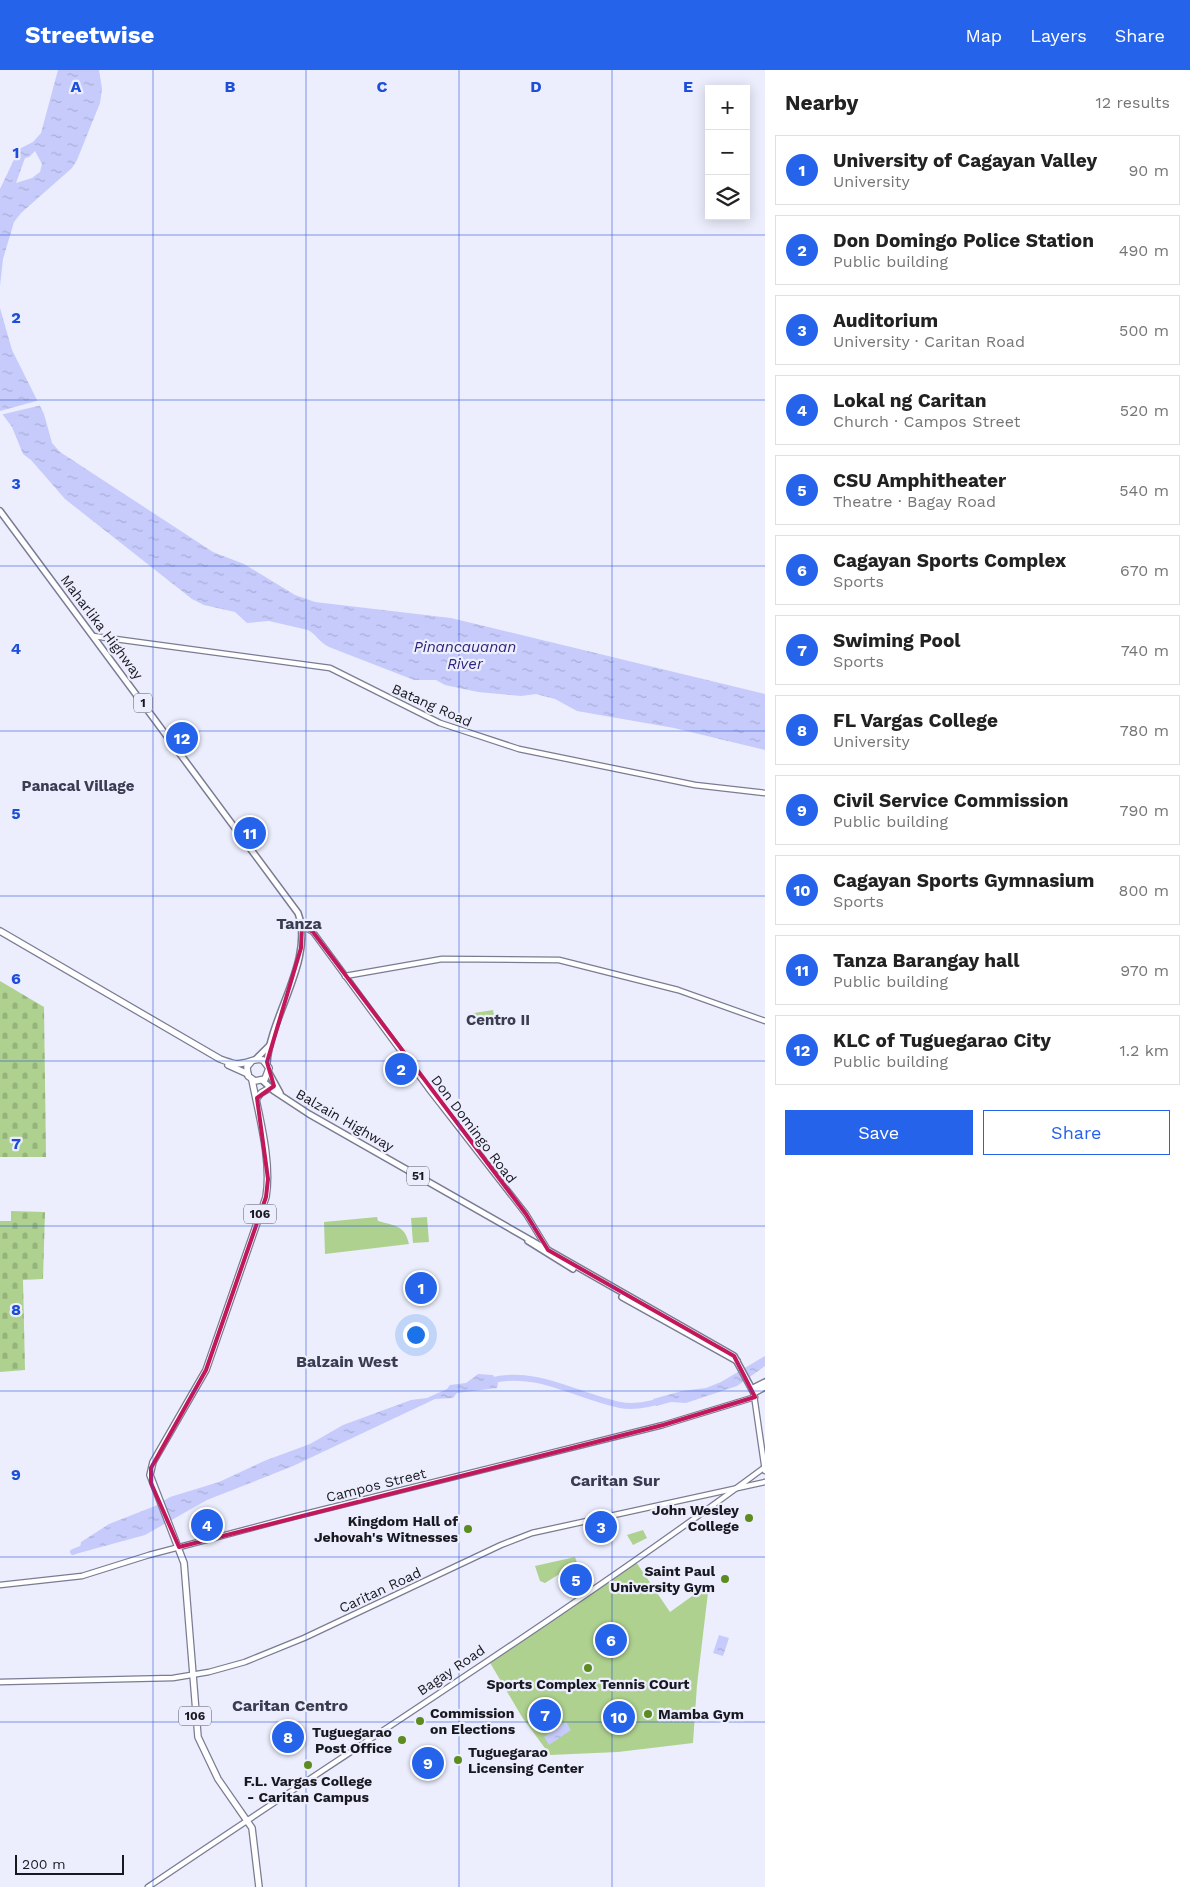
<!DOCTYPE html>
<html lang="en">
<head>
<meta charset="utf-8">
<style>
  body { margin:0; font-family:"Work Sans",sans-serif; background:#f2f2f2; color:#222 }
  .controls { position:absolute; right:15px; top:15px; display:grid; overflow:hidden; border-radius:0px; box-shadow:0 2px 12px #0003 }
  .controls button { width:45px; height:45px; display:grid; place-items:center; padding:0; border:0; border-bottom:1px solid #e0e0e0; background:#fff; color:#222; font:25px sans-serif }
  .scale { position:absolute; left:15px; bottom:12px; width:109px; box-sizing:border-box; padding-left:5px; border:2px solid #181821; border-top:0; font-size:14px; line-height:18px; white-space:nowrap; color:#181821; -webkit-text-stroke:4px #eceefd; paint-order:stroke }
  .you { position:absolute; left:415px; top:1264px; width:18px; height:18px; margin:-12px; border:4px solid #fff; border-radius:50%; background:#1a73e8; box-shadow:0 0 0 8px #1a73e833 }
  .badge { display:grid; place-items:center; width:32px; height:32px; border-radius:50%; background:#2563eb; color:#fff; font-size:16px; font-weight:700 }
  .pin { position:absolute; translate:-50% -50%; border:2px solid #fff; box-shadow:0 1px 5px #0006 }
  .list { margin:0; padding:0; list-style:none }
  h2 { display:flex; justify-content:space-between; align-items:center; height:65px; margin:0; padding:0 20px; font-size:21px }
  h2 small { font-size:16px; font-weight:400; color:#767676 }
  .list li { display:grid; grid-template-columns:32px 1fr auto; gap:15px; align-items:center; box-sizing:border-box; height:70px; margin:0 10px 10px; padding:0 10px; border:1px solid #e0e0e0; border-radius:0px }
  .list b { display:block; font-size:19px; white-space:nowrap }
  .list p { margin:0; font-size:16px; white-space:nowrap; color:#767676 }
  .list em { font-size:16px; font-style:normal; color:#767676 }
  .actions { display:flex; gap:10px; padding:15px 20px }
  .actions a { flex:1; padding:11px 0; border:1px solid #2563eb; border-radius:0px; text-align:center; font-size:18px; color:#2563eb }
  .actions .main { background:#2563eb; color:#fff }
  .icon { flex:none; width:28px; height:28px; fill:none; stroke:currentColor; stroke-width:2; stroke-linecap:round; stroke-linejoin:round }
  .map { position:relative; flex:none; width:765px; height:1817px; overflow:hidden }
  header { display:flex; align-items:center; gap:30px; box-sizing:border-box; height:70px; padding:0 25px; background:#2563eb; color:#fff }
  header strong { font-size:24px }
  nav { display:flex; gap:28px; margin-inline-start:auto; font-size:18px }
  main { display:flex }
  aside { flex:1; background:#fff }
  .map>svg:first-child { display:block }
  .green { fill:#aed18f }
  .cemetery { fill:url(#cemetery-stones) }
  .water { fill:url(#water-ripples); fill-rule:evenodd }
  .pier { fill:#eceefd }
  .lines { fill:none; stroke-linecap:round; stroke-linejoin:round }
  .river { stroke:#c6cbfb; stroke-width:6 }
  .secondary-casing { stroke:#797c93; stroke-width:7 }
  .primary-casing { stroke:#797c93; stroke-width:8 }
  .highway-casing { stroke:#797c93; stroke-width:8 }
  .secondary { stroke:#fff; stroke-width:4.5 }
  .primary { stroke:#fff; stroke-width:5 }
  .highway { stroke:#fff; stroke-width:5.5 }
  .marked { fill:none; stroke:#c2185b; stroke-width:4; stroke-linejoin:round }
  .grid { fill:none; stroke:#1d4ed8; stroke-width:1; stroke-opacity:0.55 }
  .poi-dot { fill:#5c8b1f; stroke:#eceefd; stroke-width:2 }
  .labels { text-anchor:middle; stroke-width:4.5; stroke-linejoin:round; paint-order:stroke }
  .shield { fill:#eceefd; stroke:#585863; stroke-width:1 }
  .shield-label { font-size:12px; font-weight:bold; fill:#181821 }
  .street-label { font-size:14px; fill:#181821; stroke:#eceefd }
  .poi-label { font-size:14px; font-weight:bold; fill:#181821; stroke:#eceefd; text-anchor:end }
  .water-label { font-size:15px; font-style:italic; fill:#2d237a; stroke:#eceefd }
  .neighbourhood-label { font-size:15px; font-weight:bold; fill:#3a3c51; stroke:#eceefd }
  .quarter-label { font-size:16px; font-weight:bold; fill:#3a3c51; stroke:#eceefd }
  .grid-label { font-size:16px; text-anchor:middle; font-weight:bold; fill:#1d4ed8; stroke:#eceefd; stroke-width:4.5; stroke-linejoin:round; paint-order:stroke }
</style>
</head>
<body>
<header>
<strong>Streetwise</strong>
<nav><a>Map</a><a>Layers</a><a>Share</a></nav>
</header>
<main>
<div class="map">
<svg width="765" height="1817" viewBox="0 0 765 1817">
  <defs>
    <pattern id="cemetery-stones" width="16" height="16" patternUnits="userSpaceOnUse" patternTransform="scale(1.25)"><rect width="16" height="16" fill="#aed18f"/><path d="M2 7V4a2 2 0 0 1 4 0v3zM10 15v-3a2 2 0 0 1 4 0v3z" fill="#95b37b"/></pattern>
    <pattern id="water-ripples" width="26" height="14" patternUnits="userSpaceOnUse" patternTransform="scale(1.25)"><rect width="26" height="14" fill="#c6cbfb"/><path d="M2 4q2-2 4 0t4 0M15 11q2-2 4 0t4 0" fill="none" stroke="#a9aed7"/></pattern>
  </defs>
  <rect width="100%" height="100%" fill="#eceefd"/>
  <g class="green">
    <path d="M 493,940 L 495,950 L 476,953 L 474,943 Z"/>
    <path d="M 377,1147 L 378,1151 C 395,1156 405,1155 409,1174 L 325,1184 L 324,1152 Z"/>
    <path d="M 427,1147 L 429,1172 L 413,1173 L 411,1148 Z"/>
    <path d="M 643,1460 L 647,1468 L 633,1475 L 627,1465 Z"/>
    <path d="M 575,1487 L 577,1493 L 545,1513 L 540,1511 L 535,1496 Z"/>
    <path d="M 636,1492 L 670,1542 L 709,1514 L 697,1615 L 693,1673 L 618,1682 L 550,1685 L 522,1647 L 489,1591 Z"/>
  </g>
  <g class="cemetery">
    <path d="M 0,911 L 44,937 L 46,1087 L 0,1087 Z"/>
    <path d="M 11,1141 L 45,1142 L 43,1209 L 23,1210 L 25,1300 L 0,1302 L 0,1151 L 11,1151 Z"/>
  </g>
  <g class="water">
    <path d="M 58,0 L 99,0 L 102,19 L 100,33 L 77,90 L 72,98 L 21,143 L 14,152 L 3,189 L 0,216 L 0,119 L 19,79 L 33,72 L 41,63 ZM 35,81 L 42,94 L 40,102 L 32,108 L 16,113 L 25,88 L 29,87 Z"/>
    <path d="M 0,238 L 12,280 L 44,344 L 52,373 L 60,382 L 213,482 L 244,494 L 295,525 L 315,532 L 451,548 L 765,624 L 765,680 L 674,658 L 577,641 L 555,629 L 536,624 L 521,626 L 478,622 L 445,615 L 436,610 L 414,610 L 329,577 C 319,572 316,564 308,560 L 269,551 L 247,553 L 235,542 L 204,535 L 192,529 L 65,429 L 31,390 L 23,384 L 12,357 L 0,341 Z"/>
    <path d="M 765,1286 L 765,1296 L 737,1316 L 686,1333 L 671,1332 L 656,1336 L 653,1329 L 682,1321 L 706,1318 L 721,1312 Z"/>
    <path d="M 478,1304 L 493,1305 L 498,1313 L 497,1318 L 457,1323 L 453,1328 L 435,1329 L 293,1396 L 207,1430 L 145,1465 L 79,1483 L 81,1472 L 109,1454 L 155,1436 L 170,1427 L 219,1412 L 264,1391 L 310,1374 L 343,1355 L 411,1330 L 427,1328 L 447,1319 L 450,1315 L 466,1313 Z"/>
    <path d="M 719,1565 L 729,1568 L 723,1586 L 713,1583 Z"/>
    <path d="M 566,1652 L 571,1660 L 549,1675 L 544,1667 Z"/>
  </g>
  <path class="pier" d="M 40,330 L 42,335 L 0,345 L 0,341 Z"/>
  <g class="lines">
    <g class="river">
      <path d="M 490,1311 C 535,1298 576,1326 620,1335 C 634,1338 648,1334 662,1331"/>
      <path d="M 73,1482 L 88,1476"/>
    </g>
    <g class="secondary-casing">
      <g id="secondary">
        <path d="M 93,566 L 330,598 L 440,653 L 519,679 L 695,715 L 765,723"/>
        <path d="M 302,856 L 313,862 L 428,1018 L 526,1144 L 548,1180"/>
        <path d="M 345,906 L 442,889 L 559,890 L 678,920 L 765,951"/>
        <path d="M 754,1325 L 765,1401"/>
        <path d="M 0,1515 L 82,1506 L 149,1485 L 297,1446 L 663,1355 L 755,1327"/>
        <path d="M 0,1612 L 173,1608 L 209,1602 L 245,1592 L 304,1568 L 501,1475 L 532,1463 L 765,1412"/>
        <path d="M 148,1817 C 353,1678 566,1545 765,1397"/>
      </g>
    </g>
    <g class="primary-casing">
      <g id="primary">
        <path d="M 0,441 L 298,843 C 315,889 270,946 267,993"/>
        <path d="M 256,989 L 270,975"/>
        <path d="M 269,1003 L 280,1023"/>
        <path d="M 263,1011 L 274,1021 L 309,1044 L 734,1286 L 754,1323 L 765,1317"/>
        <path d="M 528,1171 L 573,1199"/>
        <path d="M 622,1227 L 737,1291"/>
        <path d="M 753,1318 L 765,1312"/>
      </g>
    </g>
    <g class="highway-casing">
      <g id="highway">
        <path d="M 0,861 L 220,989 C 228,992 235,995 243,993 C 251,992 255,988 263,990 L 269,998 L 265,1009 L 255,1011 L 248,1006 L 247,997 L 252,991"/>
        <path d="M 228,995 L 248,1004"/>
        <path d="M 252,1010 C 259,1046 272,1091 266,1127 L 206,1300 L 153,1392 L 150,1405 L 184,1493 L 198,1667 L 218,1709 L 252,1758 L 259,1817"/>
        <path d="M 257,1028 L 261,1023 L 270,1018"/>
      </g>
    </g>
    <use href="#secondary" class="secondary"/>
    <use href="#primary" class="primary"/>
    <use href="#highway" class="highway"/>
  </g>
  <path class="marked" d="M 302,856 L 313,862 L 526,1144 L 548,1180 L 734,1286 L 755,1327 L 663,1355 L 179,1477 L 151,1413 L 151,1398 L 206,1300 L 266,1127 L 268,1109 L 257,1028 L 274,1016 L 267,992 L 301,878 Z"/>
  <path class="grid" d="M 153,0 L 153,1817M 306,0 L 306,1817M 459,0 L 459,1817M 612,0 L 612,1817M 0,165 L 765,165M 0,330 L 765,330M 0,496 L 765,496M 0,661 L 765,661M 0,826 L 765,826M 0,991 L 765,991M 0,1156 L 765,1156M 0,1321 L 765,1321M 0,1487 L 765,1487M 0,1652 L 765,1652"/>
  <g class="poi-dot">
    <circle cx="749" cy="1448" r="5"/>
    <circle cx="468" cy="1459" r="5"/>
    <circle cx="725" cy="1509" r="5"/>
    <circle cx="588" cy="1598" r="5"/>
    <circle cx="648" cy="1644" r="5"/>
    <circle cx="420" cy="1651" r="5"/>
    <circle cx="402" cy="1670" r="5"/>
    <circle cx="458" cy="1690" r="5"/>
    <circle cx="308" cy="1695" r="5"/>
  </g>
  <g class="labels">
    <g class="shield">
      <rect x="134" y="623.5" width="18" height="19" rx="4"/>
      <rect x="407" y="1096.5" width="22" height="19" rx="4"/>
      <rect x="244" y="1134.5" width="32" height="19" rx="4"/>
      <rect x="179" y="1636.5" width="32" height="19" rx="4"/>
    </g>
    <g class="shield-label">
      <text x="143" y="637">1</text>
      <text x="418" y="1110">51</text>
      <text x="260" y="1148">106</text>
      <text x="195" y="1650">106</text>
    </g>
    <g class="street-label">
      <text transform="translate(102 557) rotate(53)" y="5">Maharlika Highway</text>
      <text transform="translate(432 635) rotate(24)" y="5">Batang Road</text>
      <text transform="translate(345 1050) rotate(30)" y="5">Balzain Highway</text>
      <text transform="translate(474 1059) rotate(53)" y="5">Don Domingo Road</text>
      <text transform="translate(376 1415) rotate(-14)" y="5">Campos Street</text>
      <text transform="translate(380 1520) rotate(-25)" y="5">Caritan Road</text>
      <text transform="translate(451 1600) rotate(-34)" y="5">Bagay Road</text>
    </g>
    <g class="poi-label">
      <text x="739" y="1445">John Wesley<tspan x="739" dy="16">College</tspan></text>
      <text x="458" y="1456">Kingdom Hall of<tspan x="458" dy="16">Jehovah's Witnesses</tspan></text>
      <text x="715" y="1506">Saint Paul<tspan x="715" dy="16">University Gym</tspan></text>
      <text x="588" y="1619" text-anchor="middle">Sports Complex Tennis COurt</text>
      <text x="430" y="1648" text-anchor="start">Commission<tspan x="430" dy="16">on Elections</tspan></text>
      <text x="658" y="1649" text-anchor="start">Mamba Gym</text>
      <text x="392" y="1667">Tuguegarao<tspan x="392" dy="16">Post Office</tspan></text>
      <text x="468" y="1687" text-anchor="start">Tuguegarao<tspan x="468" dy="16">Licensing Center</tspan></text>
      <text x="308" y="1716" text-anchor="middle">F.L. Vargas College<tspan x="308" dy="16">- Caritan Campus</tspan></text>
    </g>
    <g class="water-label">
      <text x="465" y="582">Pinancauanan<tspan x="465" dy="17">River</tspan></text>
    </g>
    <g class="neighbourhood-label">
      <text x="78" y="721">Panacal Village</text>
      <text x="498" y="955">Centro II</text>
    </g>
    <g class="quarter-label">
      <text x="299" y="859">Tanza</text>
      <text x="347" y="1297">Balzain West</text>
      <text x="615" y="1416">Caritan Sur</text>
      <text x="290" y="1641">Caritan Centro</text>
    </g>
  </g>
  <g class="grid-label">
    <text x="76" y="22">A</text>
    <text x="230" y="22">B</text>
    <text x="382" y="22">C</text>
    <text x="536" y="22">D</text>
    <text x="688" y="22">E</text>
    <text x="16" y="88">1</text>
    <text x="16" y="253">2</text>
    <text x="16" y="419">3</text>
    <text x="16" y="584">4</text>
    <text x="16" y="749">5</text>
    <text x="16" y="914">6</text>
    <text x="16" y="1079">7</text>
    <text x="16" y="1245">8</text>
    <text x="16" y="1410">9</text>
  </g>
</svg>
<div class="controls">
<button>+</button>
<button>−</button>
<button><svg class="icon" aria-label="layers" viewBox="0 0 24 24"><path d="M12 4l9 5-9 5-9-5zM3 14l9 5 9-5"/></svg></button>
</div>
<div class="scale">200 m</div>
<div class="you"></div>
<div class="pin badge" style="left:421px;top:1218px">1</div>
<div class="pin badge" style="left:401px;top:999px">2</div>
<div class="pin badge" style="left:601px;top:1457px">3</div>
<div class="pin badge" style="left:207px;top:1455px">4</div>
<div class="pin badge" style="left:576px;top:1510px">5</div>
<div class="pin badge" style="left:611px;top:1570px">6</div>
<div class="pin badge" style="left:545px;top:1645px">7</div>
<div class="pin badge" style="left:288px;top:1667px">8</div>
<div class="pin badge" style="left:428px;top:1693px">9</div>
<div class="pin badge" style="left:619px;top:1647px">10</div>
<div class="pin badge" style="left:250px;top:763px">11</div>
<div class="pin badge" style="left:182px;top:668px">12</div>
</div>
<aside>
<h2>Nearby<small>12 results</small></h2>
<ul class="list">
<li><span class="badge">1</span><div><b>University of Cagayan Valley</b><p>University</p></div><em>90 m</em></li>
<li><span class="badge">2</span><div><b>Don Domingo Police Station</b><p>Public building</p></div><em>490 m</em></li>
<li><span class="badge">3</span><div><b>Auditorium</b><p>University · Caritan Road</p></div><em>500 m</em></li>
<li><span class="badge">4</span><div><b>Lokal ng Caritan</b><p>Church · Campos Street</p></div><em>520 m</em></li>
<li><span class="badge">5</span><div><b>CSU Amphitheater</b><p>Theatre · Bagay Road</p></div><em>540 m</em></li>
<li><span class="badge">6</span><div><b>Cagayan Sports Complex</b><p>Sports</p></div><em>670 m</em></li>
<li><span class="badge">7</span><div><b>Swiming Pool</b><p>Sports</p></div><em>740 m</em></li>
<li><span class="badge">8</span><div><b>FL Vargas College</b><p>University</p></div><em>780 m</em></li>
<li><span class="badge">9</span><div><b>Civil Service Commission</b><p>Public building</p></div><em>790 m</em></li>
<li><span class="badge">10</span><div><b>Cagayan Sports Gymnasium</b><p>Sports</p></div><em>800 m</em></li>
<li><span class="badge">11</span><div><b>Tanza Barangay hall</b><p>Public building</p></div><em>970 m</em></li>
<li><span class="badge">12</span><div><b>KLC of Tuguegarao City</b><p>Public building</p></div><em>1.2 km</em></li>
</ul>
<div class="actions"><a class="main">Save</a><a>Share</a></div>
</aside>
</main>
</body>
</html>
